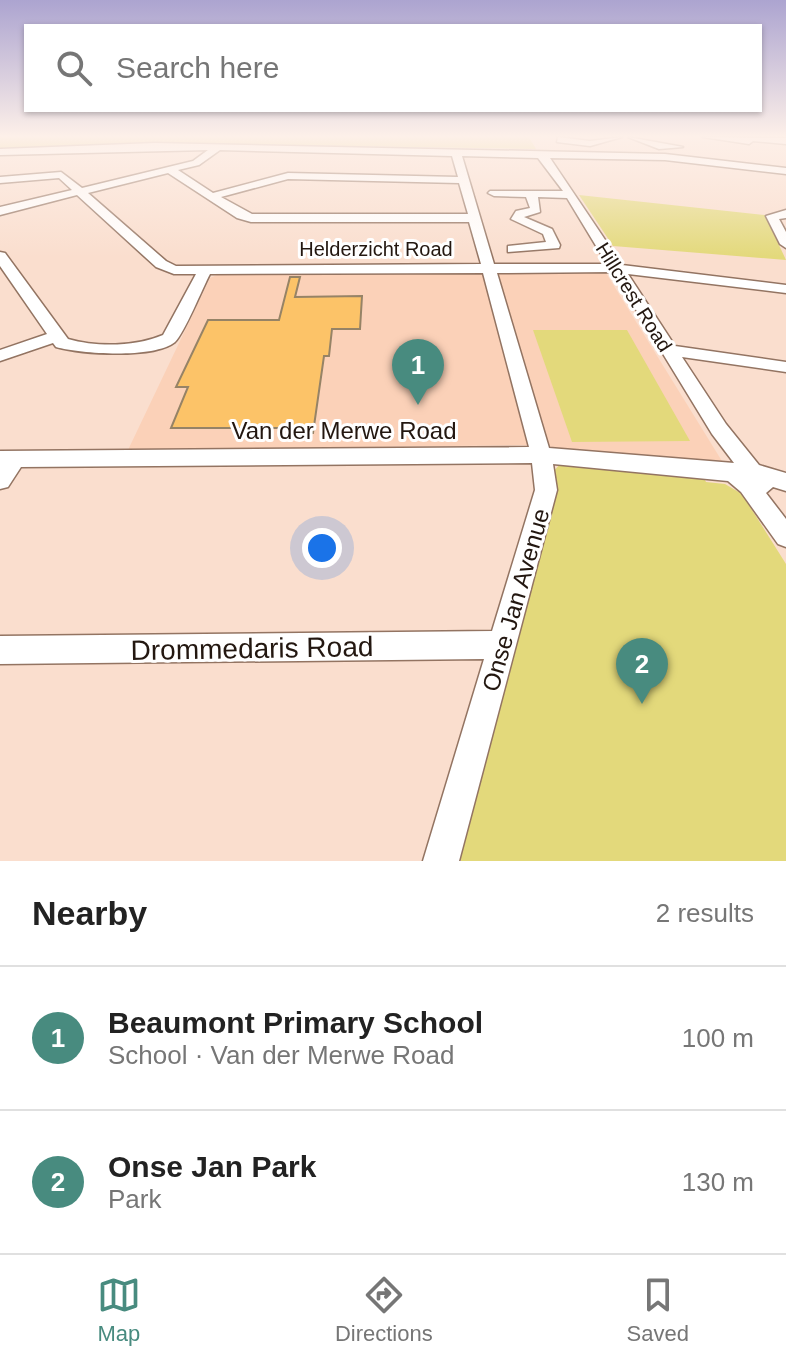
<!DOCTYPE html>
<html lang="en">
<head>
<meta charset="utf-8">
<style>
  body { margin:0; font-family:Helvetica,sans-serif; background:#f2f2f2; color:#222 }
  .you { position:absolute; left:322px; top:548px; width:28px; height:28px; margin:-20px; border:6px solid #fff; border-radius:50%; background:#1a73e8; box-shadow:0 0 0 12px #1a73e833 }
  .badge { display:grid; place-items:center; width:52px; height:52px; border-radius:50%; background:#488b7f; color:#fff; font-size:26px; font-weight:700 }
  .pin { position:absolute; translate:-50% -66px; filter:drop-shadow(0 2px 4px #0008) }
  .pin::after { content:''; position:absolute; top:42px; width:28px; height:24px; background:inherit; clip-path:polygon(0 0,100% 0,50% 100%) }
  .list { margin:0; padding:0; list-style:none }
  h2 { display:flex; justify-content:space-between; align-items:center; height:104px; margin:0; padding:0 32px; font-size:34px }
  h2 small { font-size:26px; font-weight:400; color:#767676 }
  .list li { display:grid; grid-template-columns:52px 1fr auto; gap:24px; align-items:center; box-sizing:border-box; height:144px; padding:0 32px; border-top:2px solid #e0e0e0 }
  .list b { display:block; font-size:30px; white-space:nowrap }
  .list p { margin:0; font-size:26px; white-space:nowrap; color:#767676 }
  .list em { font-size:26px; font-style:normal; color:#767676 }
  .icon { flex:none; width:44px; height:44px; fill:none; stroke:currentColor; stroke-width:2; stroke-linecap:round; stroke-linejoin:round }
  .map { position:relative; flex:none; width:786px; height:861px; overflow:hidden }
  .search { position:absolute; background:#fff; box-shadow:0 2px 6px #0004; left:24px; right:24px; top:24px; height:88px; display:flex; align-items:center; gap:20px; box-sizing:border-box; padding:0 28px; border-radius:0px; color:#767676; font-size:30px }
  .sheet { height:392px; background:#fff }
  nav { display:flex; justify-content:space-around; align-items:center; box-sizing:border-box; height:112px; border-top:2px solid #e0e0e0; background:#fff; font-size:22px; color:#767676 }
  nav a { display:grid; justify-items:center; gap:4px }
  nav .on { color:#488b7f }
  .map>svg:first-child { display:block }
  .built { fill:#fbd1b8 }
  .green { fill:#e3d97b }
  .building { fill:#fcc368; stroke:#968366; stroke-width:2 }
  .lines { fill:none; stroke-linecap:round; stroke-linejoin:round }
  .minor-casing { stroke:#937462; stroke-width:3 }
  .minor { fill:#fff; fill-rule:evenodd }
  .labels { text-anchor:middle; stroke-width:6; stroke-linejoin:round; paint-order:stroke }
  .far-street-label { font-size:20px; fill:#231710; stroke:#fff }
  .street-label { font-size:24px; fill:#231710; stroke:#fff }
  .near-street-label { font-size:28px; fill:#231710; stroke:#fff }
</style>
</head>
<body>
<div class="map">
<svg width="786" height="861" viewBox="0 0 786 861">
  <rect width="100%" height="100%" fill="#fadece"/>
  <path class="built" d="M 606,273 L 725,466 L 522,445 L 128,450 L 210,278 L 217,275 Z"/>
  <g class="green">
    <path d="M 0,137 L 529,137 L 536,149 L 218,144 L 0,150 Z"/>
    <path d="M 579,195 L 765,215 L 786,260 L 613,246 Z"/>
    <path d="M 533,330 L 627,330 L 690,441 L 572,442 Z"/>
    <path d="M 560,464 L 704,478 L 706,482 L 725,484 L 742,494 L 786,564 L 786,861 L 461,861 L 461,843 L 545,534 L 553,497 L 553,472 Z"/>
  </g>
  <path class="building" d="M 290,277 L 300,277 L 295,297 L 362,296 L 360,329 L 332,329 L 329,356 L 324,356 L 313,433 L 302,433 L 303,428 L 171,428 L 188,387 L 176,387 L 208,320 L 279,320 Z"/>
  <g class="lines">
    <g class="minor-casing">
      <g id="minor">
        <path d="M 558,137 L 590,141 L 622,137 L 590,146 L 557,142 Z"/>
        <path d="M 628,137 L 683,147 L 659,149 Z"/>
        <path d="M 703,137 L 786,138 L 786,144 L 753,141 L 749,144 Z"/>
        <path d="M 155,143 L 665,154 L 786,168 L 786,174 L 665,160 L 550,158 L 622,265 L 786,285 L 786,293 L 628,274 L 675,346 L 786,362 L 786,372 L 682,357 L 726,424 L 759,465 L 786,473 L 786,491 L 773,487 L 766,493 L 786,519 L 786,547 L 778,544 L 741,492 L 728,481 L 553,464 L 557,490 L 459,861 L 423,861 L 484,659 L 0,664 L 0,636 L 492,631 L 535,490 L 532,463 L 21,467 L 8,487 L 0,489 L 0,451 L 529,447 L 483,273 L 210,274 C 203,287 184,334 175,342 C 154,359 81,354 56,347 L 53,343 L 0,361 L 0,350 L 47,334 L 0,266 L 0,252 L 5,253 L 68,339 C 96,347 135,347 163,335 L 196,274 L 174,274 L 156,267 L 77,195 L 0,215 L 0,207 L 72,190 L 59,178 L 0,183 L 0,177 L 61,172 L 82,188 L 193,161 L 208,150 L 0,155 L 0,149 ZM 220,150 L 452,156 L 458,177 L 288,173 L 213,193 L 178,170 L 199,165 ZM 462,156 L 538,158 L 563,191 L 490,191 L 488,193 L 494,196 L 526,197 L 530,208 L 516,211 L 511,219 L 543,234 L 546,242 L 508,246 L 508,252 L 559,248 L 560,245 L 552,229 L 524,217 L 540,212 L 538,197 L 567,198 L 607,264 L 494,264 ZM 168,173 L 237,218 L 251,222 L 469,222 L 481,264 L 176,266 L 166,261 L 88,193 ZM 288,179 L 459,183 L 468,214 L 252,214 L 221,197 ZM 613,272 L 712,434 L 734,463 L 549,448 L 497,273 Z"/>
        <path d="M 786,210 L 786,218 L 779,219 L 786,232 L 786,248 L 780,244 L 766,216 Z"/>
      </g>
    </g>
    <use href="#minor" class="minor"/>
  </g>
  <linearGradient id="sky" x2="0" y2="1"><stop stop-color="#aca4d0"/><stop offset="0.53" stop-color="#fdf0e9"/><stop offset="1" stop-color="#fdf0e9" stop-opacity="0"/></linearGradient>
  <rect width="786" height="257" fill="url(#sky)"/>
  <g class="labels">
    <g class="far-street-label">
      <text x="376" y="256">Helderzicht Road</text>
      <text transform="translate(634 297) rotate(58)" y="7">Hillcrest Road</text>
    </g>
    <g class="street-label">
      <text x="344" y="439">Van der Merwe Road</text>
      <text transform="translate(516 600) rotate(-74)" y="8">Onse Jan Avenue</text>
    </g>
    <g class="near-street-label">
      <text transform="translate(252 648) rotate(-1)" y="10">Drommedaris Road</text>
    </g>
  </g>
</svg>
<div class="you"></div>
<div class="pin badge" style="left:418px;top:405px">1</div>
<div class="pin badge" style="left:642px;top:704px">2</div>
<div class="search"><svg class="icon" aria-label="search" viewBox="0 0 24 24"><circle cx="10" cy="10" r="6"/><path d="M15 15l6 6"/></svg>Search here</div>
</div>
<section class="sheet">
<h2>Nearby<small>2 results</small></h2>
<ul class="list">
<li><span class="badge">1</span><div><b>Beaumont Primary School</b><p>School · Van der Merwe Road</p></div><em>100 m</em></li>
<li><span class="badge">2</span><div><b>Onse Jan Park</b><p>Park</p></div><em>130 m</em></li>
</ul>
</section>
<nav>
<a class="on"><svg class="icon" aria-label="map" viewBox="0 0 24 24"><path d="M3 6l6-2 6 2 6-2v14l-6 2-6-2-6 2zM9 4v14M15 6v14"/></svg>Map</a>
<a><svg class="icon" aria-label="directions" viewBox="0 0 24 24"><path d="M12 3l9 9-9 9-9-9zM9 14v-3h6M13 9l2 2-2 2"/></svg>Directions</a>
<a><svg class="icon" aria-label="saved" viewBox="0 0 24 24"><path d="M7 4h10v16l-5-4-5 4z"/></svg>Saved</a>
</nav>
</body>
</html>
